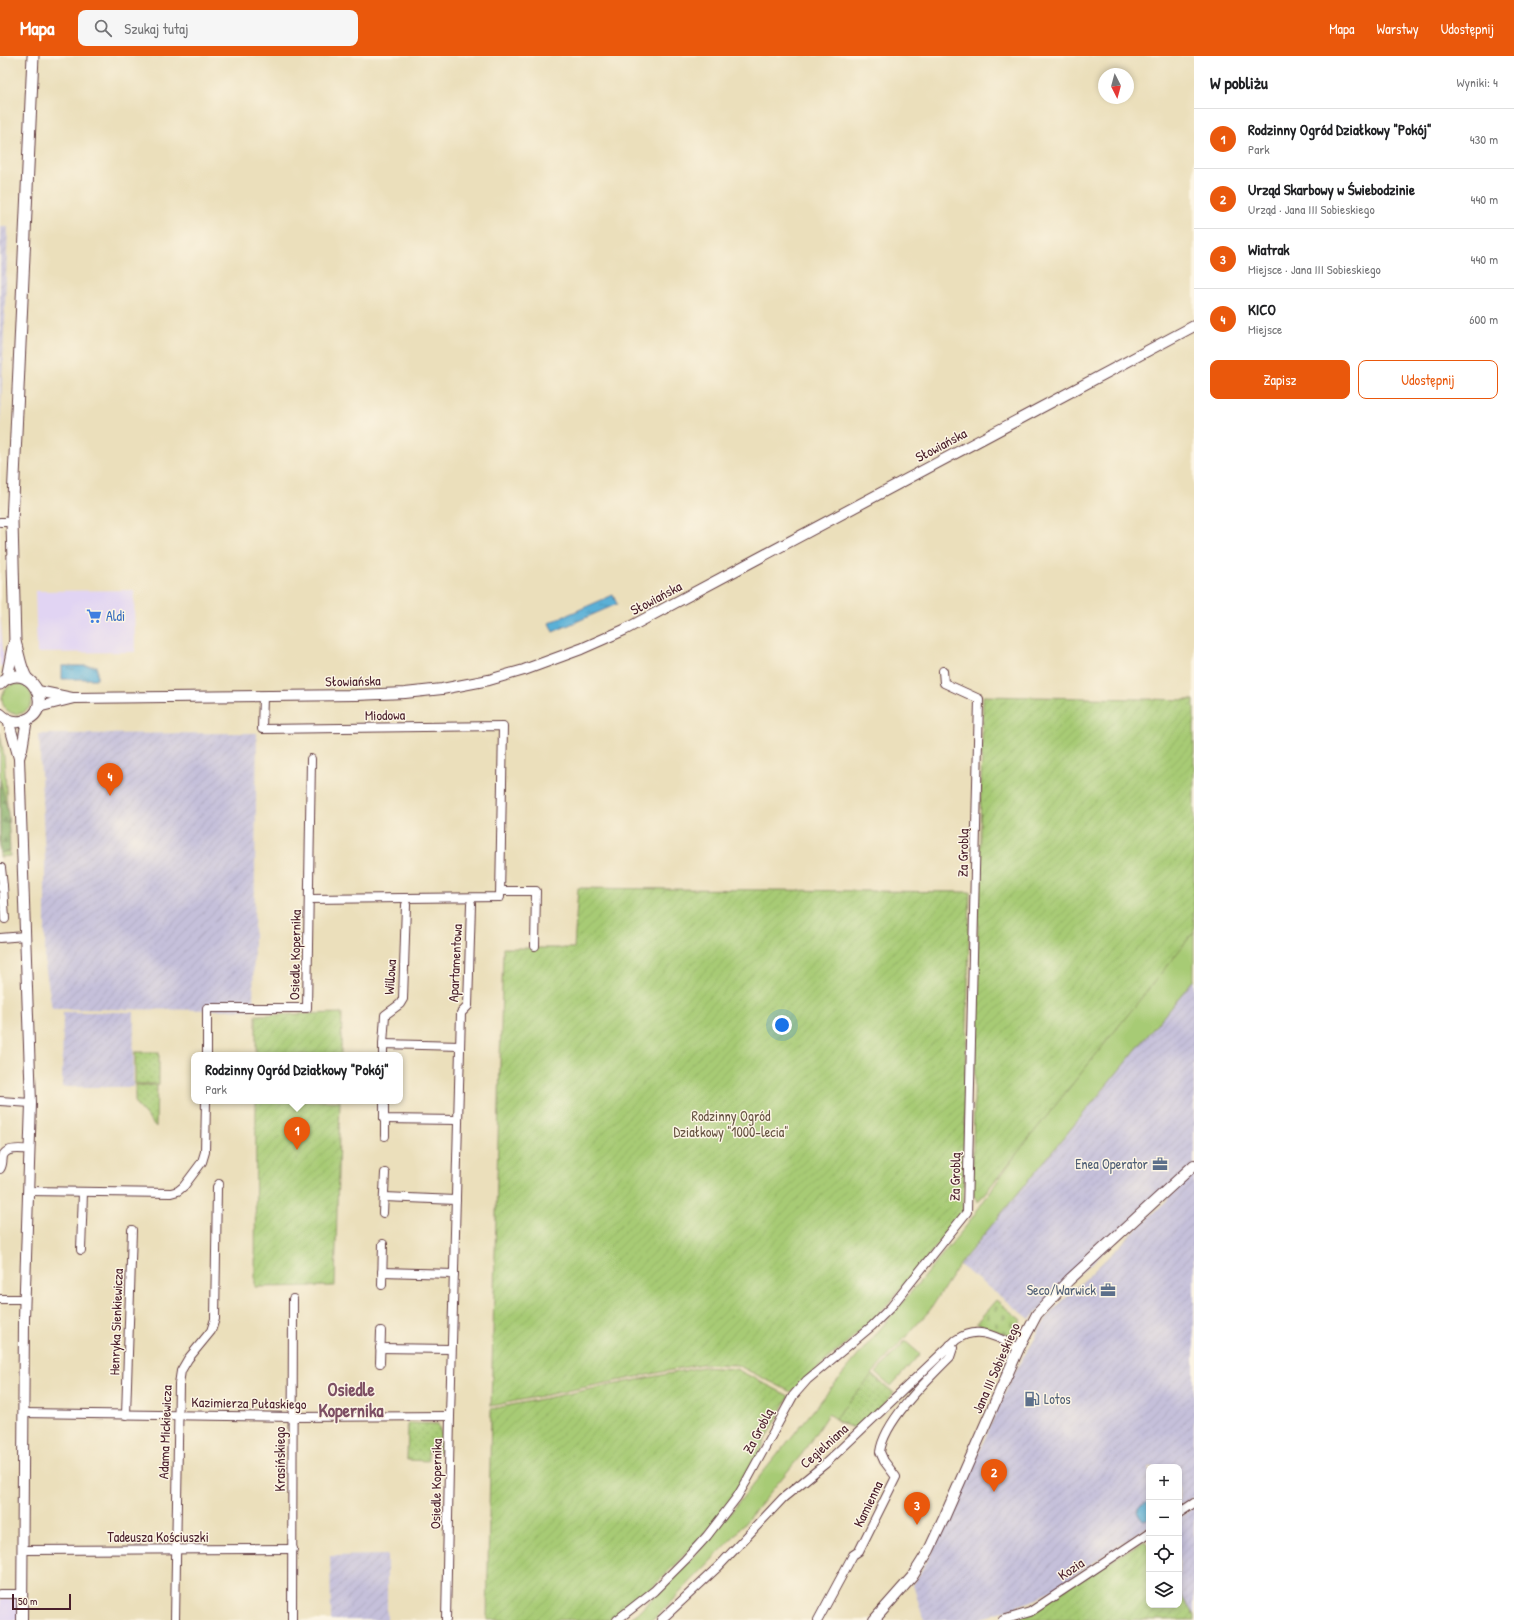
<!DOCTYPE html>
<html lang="pl">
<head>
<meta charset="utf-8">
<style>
  body { margin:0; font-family:"Patrick Hand",sans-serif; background:#f6f6f6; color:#202124 }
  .controls { position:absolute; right:12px; bottom:12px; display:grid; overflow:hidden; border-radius:8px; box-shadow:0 2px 6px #0003 }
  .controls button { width:36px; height:36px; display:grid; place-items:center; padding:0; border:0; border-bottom:1px solid #e0e0e0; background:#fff; color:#202124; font:20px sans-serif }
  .compass { position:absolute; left:1098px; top:12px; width:36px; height:36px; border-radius:50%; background:#fff; box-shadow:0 2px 6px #0003; rotate:174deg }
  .scale { position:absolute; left:12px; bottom:10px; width:59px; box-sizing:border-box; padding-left:4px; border:2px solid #4a1f2b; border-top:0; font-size:11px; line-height:14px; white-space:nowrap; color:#4a1f2b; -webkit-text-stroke:3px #fcf5e5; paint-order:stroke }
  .you { position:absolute; left:782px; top:969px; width:14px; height:14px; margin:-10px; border:3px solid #fff; border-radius:50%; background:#1a73e8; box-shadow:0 0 0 6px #1a73e833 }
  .badge { display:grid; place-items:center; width:26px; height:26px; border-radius:50%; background:#ea580c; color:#fff; font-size:13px; font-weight:700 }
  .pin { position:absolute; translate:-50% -33px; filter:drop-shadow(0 1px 2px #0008) }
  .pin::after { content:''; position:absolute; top:21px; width:14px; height:12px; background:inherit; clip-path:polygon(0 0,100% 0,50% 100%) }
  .popup { position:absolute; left:191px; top:996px; width:212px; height:52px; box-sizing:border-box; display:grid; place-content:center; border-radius:8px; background:#fff; filter:drop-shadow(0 1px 3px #0005); font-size:13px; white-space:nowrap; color:#757577 }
  .popup b { font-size:15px; color:#202124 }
  .popup::after { content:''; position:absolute; left:50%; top:100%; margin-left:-8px; border:8px solid transparent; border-top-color:#fff }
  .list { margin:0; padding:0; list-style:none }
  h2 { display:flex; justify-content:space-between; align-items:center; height:52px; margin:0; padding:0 16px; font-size:17px }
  h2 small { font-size:13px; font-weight:400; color:#757577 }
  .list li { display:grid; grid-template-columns:26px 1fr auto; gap:12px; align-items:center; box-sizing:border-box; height:60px; padding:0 16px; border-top:1px solid #e0e0e0 }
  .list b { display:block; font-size:15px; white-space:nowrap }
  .list p { margin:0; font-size:13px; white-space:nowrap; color:#757577 }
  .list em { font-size:13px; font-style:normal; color:#757577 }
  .actions { display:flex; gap:8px; padding:12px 16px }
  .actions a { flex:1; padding:9px 0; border:1px solid #ea580c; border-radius:8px; text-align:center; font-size:14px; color:#ea580c }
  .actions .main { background:#ea580c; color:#fff }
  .icon { flex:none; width:22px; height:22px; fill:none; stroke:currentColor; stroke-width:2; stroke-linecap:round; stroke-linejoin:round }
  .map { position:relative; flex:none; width:1194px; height:1564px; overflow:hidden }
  header { display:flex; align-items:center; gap:24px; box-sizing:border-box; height:56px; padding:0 20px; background:#ea580c; color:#fff }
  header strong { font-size:19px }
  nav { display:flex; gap:22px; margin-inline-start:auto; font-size:14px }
  .search { width:280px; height:36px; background:#f6f6f6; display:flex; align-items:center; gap:10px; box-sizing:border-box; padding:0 14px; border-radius:8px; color:#757577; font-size:15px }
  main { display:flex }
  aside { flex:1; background:#fff }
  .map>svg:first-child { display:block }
  .built { fill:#e1d4f3 }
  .industrial { fill:url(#industrial-furrows) }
  .grass { fill:#a7cb74; stroke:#787550 }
  .forest { fill:url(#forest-firs); stroke:#686748 }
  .cemetery { fill:url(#cemetery-stones); stroke:#787550 }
  .park { fill:url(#park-dots); stroke:#787550 }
  .garden { fill:url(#garden-furrows); stroke:#787550 }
  .water { fill:url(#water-ripples); stroke:#526881 }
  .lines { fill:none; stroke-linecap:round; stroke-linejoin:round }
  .minor-casing { stroke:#623c41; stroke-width:10 }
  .tertiary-casing { stroke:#623c41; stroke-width:12 }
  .secondary-casing { stroke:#623c41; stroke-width:13 }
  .minor { stroke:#fff; stroke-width:8 }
  .tertiary { stroke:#fff; stroke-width:10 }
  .secondary { stroke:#fff; stroke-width:11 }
  .labels { text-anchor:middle; stroke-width:3; stroke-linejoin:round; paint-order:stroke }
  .street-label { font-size:14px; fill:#4a1f2b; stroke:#fcf5e5 }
  .shop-label { font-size:14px; fill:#366cbe; stroke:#fcf5e5; text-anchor:start }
  .park-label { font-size:14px; fill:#665341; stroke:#fcf5e5 }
  .service-label { font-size:14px; fill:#4e5e75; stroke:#fcf5e5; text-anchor:end }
  .district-label { font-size:18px; font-weight:bold; fill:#7d4f63; stroke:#fcf5e5 }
</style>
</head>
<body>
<header>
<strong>Mapa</strong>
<div class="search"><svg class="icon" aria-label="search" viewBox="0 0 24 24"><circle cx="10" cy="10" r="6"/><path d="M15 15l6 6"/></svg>Szukaj tutaj</div>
<nav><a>Mapa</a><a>Warstwy</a><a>Udostępnij</a></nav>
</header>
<main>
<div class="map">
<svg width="1194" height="1564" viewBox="0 0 1194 1564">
  <defs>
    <pattern id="industrial-furrows" width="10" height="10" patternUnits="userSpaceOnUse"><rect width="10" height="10" fill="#c5c0da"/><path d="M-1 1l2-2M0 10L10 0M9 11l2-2" fill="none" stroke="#aba5bb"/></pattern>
    <pattern id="forest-firs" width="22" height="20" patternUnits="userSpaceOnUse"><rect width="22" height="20" fill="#85af66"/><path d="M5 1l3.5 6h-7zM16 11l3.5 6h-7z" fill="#6f8e54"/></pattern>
    <pattern id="cemetery-stones" width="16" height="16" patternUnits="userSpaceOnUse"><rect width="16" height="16" fill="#a7cb74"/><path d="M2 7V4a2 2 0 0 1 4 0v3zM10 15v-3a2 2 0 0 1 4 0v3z" fill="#91ae65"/></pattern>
    <pattern id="park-dots" width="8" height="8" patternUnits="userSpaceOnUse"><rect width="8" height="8" fill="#a7cb74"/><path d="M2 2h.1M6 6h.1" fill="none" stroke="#91ae65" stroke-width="1.8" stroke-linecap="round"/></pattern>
    <pattern id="garden-furrows" width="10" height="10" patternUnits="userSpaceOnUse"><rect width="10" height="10" fill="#a7cb74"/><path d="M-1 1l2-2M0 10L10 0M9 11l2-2" fill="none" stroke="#91ae65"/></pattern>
    <pattern id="water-ripples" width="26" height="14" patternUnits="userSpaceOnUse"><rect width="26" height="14" fill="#5ab0d7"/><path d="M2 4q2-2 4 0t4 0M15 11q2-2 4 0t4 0" fill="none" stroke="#4c8faf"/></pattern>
  </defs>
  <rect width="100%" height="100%" fill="#fcf5e5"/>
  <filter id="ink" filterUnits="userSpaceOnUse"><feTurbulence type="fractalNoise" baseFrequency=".025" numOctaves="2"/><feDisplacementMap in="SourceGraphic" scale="8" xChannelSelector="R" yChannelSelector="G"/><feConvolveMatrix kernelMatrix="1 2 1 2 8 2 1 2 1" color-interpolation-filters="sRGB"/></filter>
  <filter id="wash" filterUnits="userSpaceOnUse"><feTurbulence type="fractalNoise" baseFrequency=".012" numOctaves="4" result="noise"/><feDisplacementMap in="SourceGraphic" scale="16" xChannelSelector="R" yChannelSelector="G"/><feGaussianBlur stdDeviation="0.9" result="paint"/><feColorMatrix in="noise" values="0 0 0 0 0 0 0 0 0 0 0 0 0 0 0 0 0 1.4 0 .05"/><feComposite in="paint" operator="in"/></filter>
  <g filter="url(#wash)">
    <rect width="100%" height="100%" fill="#ebdfbb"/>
    <g class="built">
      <path d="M 134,534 L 135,596 L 37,597 L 35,535 Z"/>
      <path d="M 0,557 L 4,608 L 0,611 Z"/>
      <path d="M 0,1543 L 19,1543 L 18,1564 L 0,1564 Z"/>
    </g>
    <g class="industrial">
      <path d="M 0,171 L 8,171 L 0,379 Z"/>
      <path d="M 257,677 L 253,954 L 52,953 L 45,909 L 45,803 L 39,678 Z"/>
      <path d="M 1194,923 L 1194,1114 L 1030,1263 L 959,1209 Z"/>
      <path d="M 63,956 L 134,956 L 133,1031 L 62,1031 Z"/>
      <path d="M 1194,1118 L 1194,1441 L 1179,1450 L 1179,1411 L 1149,1411 L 1149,1470 L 1038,1543 L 977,1564 L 924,1564 L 913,1529 L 930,1500 L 957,1445 L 1013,1319 L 1038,1276 L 1051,1256 Z"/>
      <path d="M 1194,1451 L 1194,1559 L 1179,1537 L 1179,1462 Z"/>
      <path d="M 387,1499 L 387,1564 L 331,1564 L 330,1500 Z"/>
    </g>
    <g class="grass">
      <circle cx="17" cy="643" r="15"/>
      <path d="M 0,677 L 4,700 L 10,800 L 0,801 Z"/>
      <path d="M 1194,875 L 1194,923 L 959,1209 L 930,1254 L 872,1318 L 894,1337 L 853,1371 L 842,1368 L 828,1358 L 802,1398 L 729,1486 L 658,1559 L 651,1564 L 628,1564 L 638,1557 L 700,1494 L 846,1314 L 967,1169 L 1017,1097 Z"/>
      <path d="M 905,1285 L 920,1298 L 891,1330 L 876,1317 Z"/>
    </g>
    <path class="forest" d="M 0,723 L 8,757 L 10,795 L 0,797 Z"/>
    <path class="cemetery" d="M 996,1244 L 1021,1264 L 1011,1281 L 976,1267 Z"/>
    <g class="park">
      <rect x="135" y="996" width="24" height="32"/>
      <path d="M 135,1029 L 157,1029 L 156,1071 L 135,1048 Z"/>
      <path d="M 872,1319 L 894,1337 C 886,1346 873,1362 863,1369 C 854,1375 842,1368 835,1362 Z"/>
      <path d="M 408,1367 L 438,1368 L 442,1380 L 441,1396 L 428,1396 L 428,1405 L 407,1404 Z"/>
    </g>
    <g class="garden">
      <path d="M 983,640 L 1194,644 L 1194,876 L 978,1146 L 972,1137 Z"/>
      <path d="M 578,832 L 970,836 L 963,1155 L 939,1187 L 886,1250 L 867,1269 L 791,1336 L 737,1309 L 702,1308 L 491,1350 L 503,892 L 574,892 Z"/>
      <path d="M 342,957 L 341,999 L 256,999 L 256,959 Z"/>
      <path d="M 256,1045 L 340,1045 L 335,1230 L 255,1231 Z"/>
      <path d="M 702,1311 L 736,1313 L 789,1340 L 744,1425 L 705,1478 L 651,1533 L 611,1564 L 487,1564 L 491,1353 Z"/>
      <path d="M 1144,1485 L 1149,1493 L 1149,1549 L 1179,1549 L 1179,1537 L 1194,1559 L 1194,1564 L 1010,1564 Z"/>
    </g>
    <g class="water">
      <path d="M 613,539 L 617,548 L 553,576 L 549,567 Z"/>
      <rect x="62" y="610" width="35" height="13"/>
      <path d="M 1148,1445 L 1149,1446 L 1149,1462 L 1143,1464 L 1137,1456 L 1138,1452 Z"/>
    </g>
  </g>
  <g filter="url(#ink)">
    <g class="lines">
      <g class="minor-casing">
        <g id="minor">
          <path d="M 0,466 L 12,466"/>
          <path d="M 263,641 L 262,673 L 503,670 L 500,841 L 309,843"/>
          <path d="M 0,812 L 1,812 L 3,830 L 0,831"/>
          <path d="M 3,830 L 5,863"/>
          <path d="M 501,835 L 536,835 L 535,890"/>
          <path d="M 0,882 L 25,880"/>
          <path d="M 383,988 L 385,959 L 400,948 L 403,943 L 406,849"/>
          <path d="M 207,999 L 207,952 L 307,952 L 311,703"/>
          <path d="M 383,999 L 383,988 L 460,990"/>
          <path d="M 0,1045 L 31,1047"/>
          <path d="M 384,1045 L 384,1063 L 457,1064"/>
          <path d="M 385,1080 L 385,1063"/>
          <path d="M 0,1113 C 3,1109 2,1105 3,1100 C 6,1091 23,1093 30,1094"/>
          <path d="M 28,1135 L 171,1137 L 178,1135 L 184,1130 L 202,1106 L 205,1096 L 206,1045"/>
          <path d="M 384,1141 L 456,1144"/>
          <path d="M 383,1157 L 385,1117"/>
          <path d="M 81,1194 L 83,1136"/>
          <path d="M 382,1216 L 454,1218"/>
          <path d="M 382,1229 L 383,1188"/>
          <path d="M 0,1243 L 24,1243"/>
          <path d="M 380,1292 L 451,1293"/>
          <path d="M 380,1307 L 381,1275"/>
          <path d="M 23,1357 L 294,1361 L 450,1360"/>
          <path d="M 126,1359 L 132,1174"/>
          <path d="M 1179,1457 L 1194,1447"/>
          <path d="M 23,1494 L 293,1493"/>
          <path d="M 0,1538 L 22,1538"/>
          <path d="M 175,1564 L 179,1328 L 181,1315 L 188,1303 L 211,1275 L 215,1263 L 217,1131 L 219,1128"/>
          <path d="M 292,1564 L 293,1243"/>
          <path d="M 446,1564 L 450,1360 L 461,957 L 468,950 L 471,848"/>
          <path d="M 617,1564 L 654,1535 L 685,1504 L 707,1480 L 737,1441 L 746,1426 L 793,1340 L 807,1324 L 872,1270 L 891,1251 L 967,1156 L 979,643 L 944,627 L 943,615"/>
          <path d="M 661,1564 L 719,1510 L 783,1442 L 825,1408 L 956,1284 C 978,1268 998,1282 1019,1292"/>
          <path d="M 818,1564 L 853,1499 L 859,1495 L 896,1421 L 884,1405 L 880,1396 C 884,1365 928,1323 950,1301 L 953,1292 L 950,1289"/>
          <path d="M 1003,1564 L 1030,1556 L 1149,1477"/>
        </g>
      </g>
      <g class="tertiary-casing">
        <g id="tertiary">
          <path d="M 38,635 L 72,642"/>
          <path d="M 38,651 L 74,642 L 356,639 L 405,637 L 442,633 L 489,624 L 524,614 L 581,593 L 624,574 L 1194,270"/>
          <path d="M 8,664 L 19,702 L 31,1047 L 24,1263 L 22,1564"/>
          <path d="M 19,702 L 22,693 L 27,663"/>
          <path d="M 874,1564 L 912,1521 L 929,1494 L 944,1462 L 1019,1292 L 1037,1258 L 1069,1224 L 1194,1109"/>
        </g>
      </g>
      <g class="secondary-casing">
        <g id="secondary">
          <path d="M 7,622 L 13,591 L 15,586"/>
          <path d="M 27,623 C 20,612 19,598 15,586 L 12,466 L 33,0"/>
          <path d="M 0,628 C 28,600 59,654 23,665 C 14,667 6,664 0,658"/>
        </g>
      </g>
      <use href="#minor" class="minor"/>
      <use href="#tertiary" class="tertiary"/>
      <use href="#secondary" class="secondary"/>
    </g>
  </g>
  <defs>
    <g id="supermarket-bare" transform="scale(1.2)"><path d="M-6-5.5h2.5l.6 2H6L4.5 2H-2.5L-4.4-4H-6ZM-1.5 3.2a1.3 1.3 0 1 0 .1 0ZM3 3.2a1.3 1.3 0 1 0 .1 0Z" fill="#3f7fe0" stroke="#fcf5e5" stroke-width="2.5" paint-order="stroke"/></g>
    <g id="office-bare" transform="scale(1.2)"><path d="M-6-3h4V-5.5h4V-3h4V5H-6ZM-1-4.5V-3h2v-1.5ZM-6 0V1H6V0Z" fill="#5c6f8a" stroke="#fcf5e5" stroke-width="2.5" paint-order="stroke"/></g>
    <g id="fuel-bare" transform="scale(1.2)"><path d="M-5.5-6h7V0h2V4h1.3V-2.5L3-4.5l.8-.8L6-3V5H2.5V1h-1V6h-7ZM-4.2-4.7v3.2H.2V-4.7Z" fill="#5c6f8a" stroke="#fcf5e5" stroke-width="2.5" paint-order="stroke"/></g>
  </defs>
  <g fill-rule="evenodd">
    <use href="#supermarket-bare" x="94" y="560"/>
    <use href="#office-bare" x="1160" y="1108"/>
    <use href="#office-bare" x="1108" y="1234"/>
    <use href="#fuel-bare" x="1032" y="1343"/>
  </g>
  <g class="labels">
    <g class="street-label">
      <text transform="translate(941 389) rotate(-28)" y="5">Słowiańska</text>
      <text transform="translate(656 542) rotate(-28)" y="5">Słowiańska</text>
      <text transform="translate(353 625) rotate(-1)" y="5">Słowiańska</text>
      <text transform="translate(385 659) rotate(-1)" y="5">Miodowa</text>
      <text transform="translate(963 797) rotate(-89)" y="5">Za Groblą</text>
      <text transform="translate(295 899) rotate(-89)" y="5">Osiedle Kopernika</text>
      <text transform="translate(455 907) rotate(-87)" y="5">Apartamentowa</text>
      <text transform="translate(390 921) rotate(-86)" y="5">Willowa</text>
      <text transform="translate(955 1121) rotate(-89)" y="5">Za Groblą</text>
      <text transform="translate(116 1266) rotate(-88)" y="5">Henryka Sienkiewicza</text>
      <text transform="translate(996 1312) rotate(-66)" y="5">Jana III Sobieskiego</text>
      <text transform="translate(249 1347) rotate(1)" y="5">Kazimierza Pułaskiego</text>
      <text transform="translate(758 1375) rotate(-62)" y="5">Za Groblą</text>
      <text transform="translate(165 1376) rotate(-88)" y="5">Adama Mickiewicza</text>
      <text transform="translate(824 1390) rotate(-42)" y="5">Cegielniana</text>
      <text transform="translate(280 1403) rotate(-90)" y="5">Krasińskiego</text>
      <text transform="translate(436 1428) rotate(-89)" y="5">Osiedle Kopernika</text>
      <text transform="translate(868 1448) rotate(-64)" y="5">Kamienna</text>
      <text x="158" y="1486">Tadeusza Kościuszki</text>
      <text transform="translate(1071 1513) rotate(-34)" y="5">Kozia</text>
    </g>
    <g class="shop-label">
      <text x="106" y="565">Aldi</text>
    </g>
    <g class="park-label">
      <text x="731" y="1065">Rodzinny Ogród<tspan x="731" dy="16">Działkowy "1000-lecia"</tspan></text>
    </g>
    <g class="service-label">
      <text x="1148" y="1113">Enea Operator</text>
      <text x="1096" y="1239">Seco/Warwick</text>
      <text x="1044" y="1348" text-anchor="start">Lotos</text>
    </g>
    <g class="district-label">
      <text x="351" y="1340">Osiedle<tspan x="351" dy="21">Kopernika</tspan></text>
    </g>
  </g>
</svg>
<div class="controls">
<button>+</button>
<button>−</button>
<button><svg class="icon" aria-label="locate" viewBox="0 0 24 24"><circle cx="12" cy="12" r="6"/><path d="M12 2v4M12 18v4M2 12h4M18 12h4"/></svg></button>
<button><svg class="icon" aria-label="layers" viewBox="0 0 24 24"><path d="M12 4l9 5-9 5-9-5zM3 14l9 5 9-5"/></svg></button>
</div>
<svg class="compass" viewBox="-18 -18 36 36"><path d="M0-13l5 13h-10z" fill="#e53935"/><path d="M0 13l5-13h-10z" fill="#757577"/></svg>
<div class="scale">50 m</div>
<div class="you"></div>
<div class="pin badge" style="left:297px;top:1094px">1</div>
<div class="popup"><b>Rodzinny Ogród Działkowy &quot;Pokój&quot;</b>Park</div>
<div class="pin badge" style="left:994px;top:1436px">2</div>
<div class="pin badge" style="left:917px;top:1469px">3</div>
<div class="pin badge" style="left:110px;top:740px">4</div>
</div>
<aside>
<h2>W pobliżu<small>Wyniki: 4</small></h2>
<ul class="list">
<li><span class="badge">1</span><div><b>Rodzinny Ogród Działkowy &quot;Pokój&quot;</b><p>Park</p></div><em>430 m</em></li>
<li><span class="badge">2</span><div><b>Urząd Skarbowy w Świebodzinie</b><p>Urząd · Jana III Sobieskiego</p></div><em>440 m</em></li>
<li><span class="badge">3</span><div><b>Wiatrak</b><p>Miejsce · Jana III Sobieskiego</p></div><em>440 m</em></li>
<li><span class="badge">4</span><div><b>KICO</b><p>Miejsce</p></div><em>600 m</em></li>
</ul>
<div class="actions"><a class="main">Zapisz</a><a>Udostępnij</a></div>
</aside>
</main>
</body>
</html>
